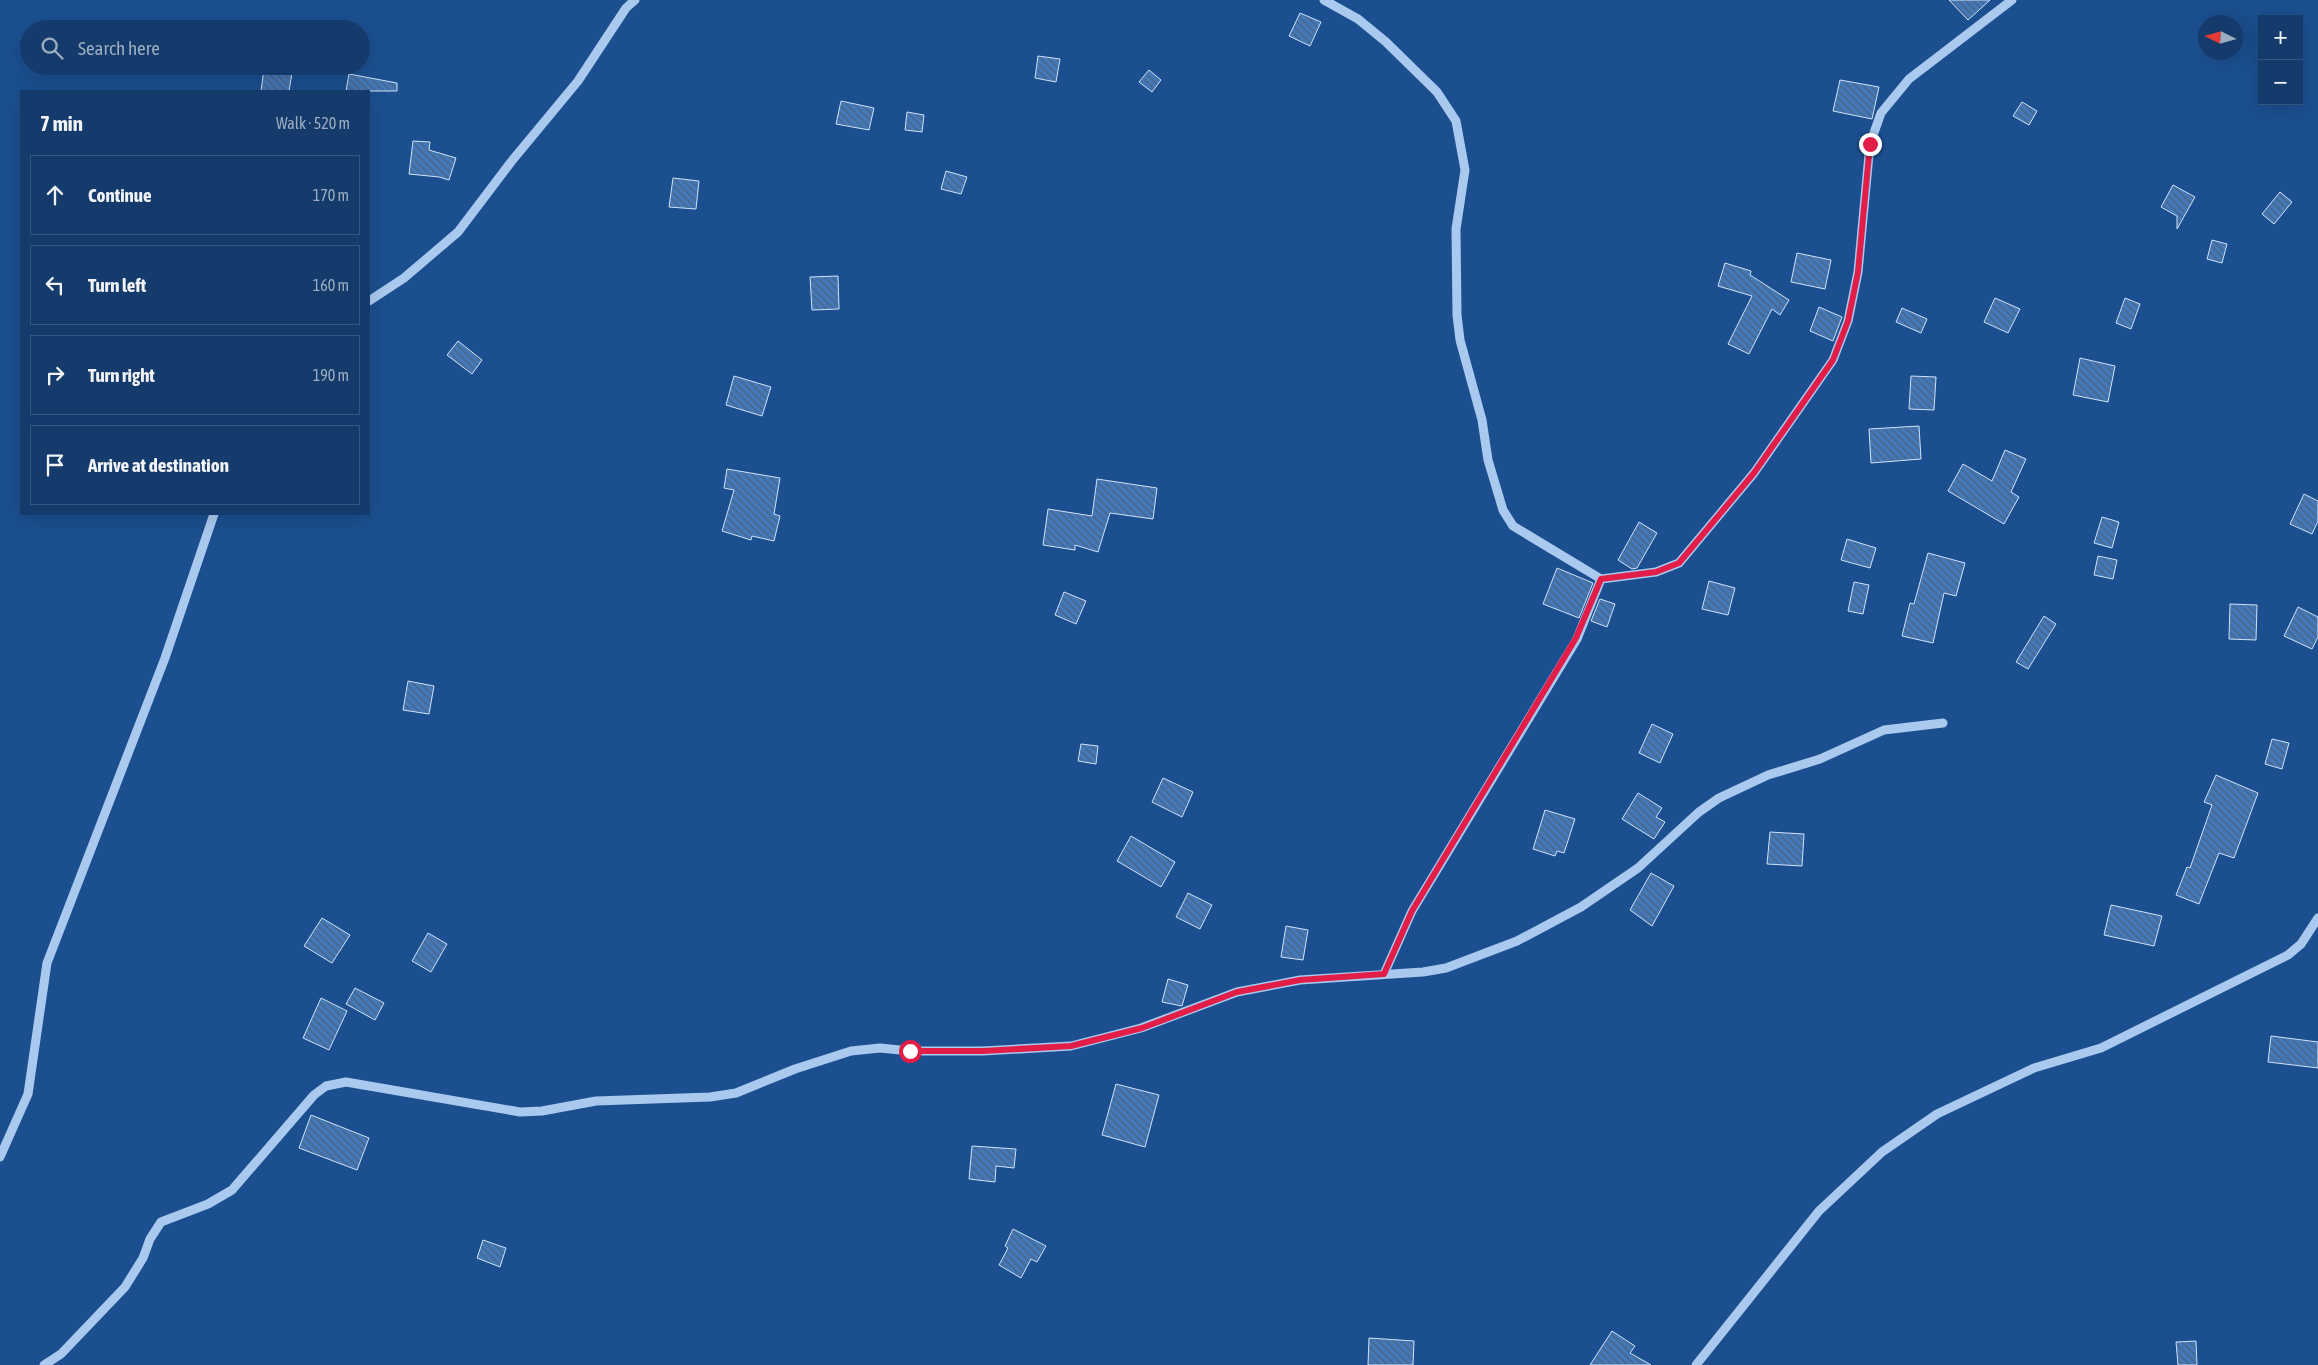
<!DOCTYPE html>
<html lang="en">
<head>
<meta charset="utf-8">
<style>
  body { margin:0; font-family:"Asap Condensed",sans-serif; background:#1d4271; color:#f1f3f6 }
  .controls { position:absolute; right:15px; top:15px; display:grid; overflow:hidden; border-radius:0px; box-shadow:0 5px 20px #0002 }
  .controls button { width:45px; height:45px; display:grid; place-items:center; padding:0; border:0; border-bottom:1px solid #33557e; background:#143b6b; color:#f1f3f6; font:25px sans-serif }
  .compass { position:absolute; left:2198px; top:15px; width:45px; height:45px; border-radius:50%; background:#143b6b; box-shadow:0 5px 20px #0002; rotate:275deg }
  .stop { position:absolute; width:15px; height:15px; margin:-11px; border:4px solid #e11d48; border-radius:50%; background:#fff }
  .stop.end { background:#e11d48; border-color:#fff; box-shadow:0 1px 5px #0008 }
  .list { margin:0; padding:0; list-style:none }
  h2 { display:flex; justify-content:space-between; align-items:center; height:65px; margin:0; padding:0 20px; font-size:21px }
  h2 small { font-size:16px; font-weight:400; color:#9dadc1 }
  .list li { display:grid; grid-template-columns:32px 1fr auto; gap:15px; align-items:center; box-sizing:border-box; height:80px; margin:0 10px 10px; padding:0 10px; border:1px solid #33557e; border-radius:0px }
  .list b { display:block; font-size:19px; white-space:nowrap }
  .list em { font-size:16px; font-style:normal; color:#9dadc1 }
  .icon { flex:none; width:28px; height:28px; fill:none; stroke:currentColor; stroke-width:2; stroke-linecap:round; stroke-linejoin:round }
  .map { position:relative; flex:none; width:2318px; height:1365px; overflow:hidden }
  .search { position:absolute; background:#143b6b; box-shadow:0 5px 20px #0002; left:20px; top:20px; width:350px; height:55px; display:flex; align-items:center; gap:12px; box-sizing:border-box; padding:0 18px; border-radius:28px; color:#9dadc1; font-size:19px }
  .panel { position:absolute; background:#143b6b; box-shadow:0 5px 20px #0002; left:20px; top:90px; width:350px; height:425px; border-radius:0px }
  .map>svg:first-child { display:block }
  .building { fill:url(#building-back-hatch); stroke:#cfe3fa }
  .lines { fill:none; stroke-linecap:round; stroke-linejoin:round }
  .minor { stroke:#a9c9ee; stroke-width:9 }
  .route { stroke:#e11d48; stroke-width:6 }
</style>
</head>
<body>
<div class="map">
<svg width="2318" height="1365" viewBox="0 0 2318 1365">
  <defs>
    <pattern id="building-back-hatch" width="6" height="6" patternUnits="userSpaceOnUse" patternTransform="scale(1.25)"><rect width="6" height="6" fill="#4478b7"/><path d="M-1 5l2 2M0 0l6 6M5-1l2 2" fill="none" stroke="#486282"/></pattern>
  </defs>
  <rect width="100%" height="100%" fill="#1b4f8f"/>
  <g class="building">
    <path d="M 1949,0 L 1990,0 L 1968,20 Z"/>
    <path d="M 1300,13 L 1321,22 L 1310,46 L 1289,36 Z"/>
    <path d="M 1038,56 L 1060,59 L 1056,82 L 1035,78 Z"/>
    <path d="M 264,69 L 292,73 L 289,91 L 261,91 Z"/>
    <path d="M 1149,70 L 1161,80 L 1152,92 L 1139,82 Z"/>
    <path d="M 349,74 L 397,83 L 397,91 L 346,91 Z"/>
    <path d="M 1840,80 L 1879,87 L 1872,119 L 1833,111 Z"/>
    <path d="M 841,101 L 874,108 L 869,130 L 836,124 Z"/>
    <path d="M 2022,102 L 2037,111 L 2029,125 L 2013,116 Z"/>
    <path d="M 907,112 L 924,115 L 922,132 L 905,130 Z"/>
    <path d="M 413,141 L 430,142 L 429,150 L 456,158 L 449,180 L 439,177 L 409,174 Z"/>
    <path d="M 946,171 L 967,177 L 961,194 L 941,189 Z"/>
    <path d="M 673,178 L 699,181 L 696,209 L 669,207 Z"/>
    <path d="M 2173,185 L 2195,197 L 2177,229 L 2177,216 L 2161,207 Z"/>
    <path d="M 2280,192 L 2292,202 L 2274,224 L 2262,214 Z"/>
    <path d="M 2212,240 L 2227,244 L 2222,263 L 2207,259 Z"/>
    <path d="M 1797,253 L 1831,260 L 1825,289 L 1791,282 Z"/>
    <path d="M 1725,263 L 1751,271 L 1750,275 L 1789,300 L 1780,315 L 1772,309 L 1749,354 L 1728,344 L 1752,296 L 1718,286 Z"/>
    <path d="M 838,276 L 839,309 L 812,310 L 810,277 Z"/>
    <path d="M 1995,298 L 2020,309 L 2008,333 L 1984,322 Z"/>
    <path d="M 2125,298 L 2140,304 L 2131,329 L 2116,323 Z"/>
    <path d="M 1819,307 L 1842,317 L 1833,341 L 1810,331 Z"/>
    <path d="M 1902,308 L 1927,319 L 1921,333 L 1896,322 Z"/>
    <path d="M 458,341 L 482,360 L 472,374 L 447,355 Z"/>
    <path d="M 2080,358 L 2115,366 L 2108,402 L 2073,395 Z"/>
    <path d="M 734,376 L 771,387 L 762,416 L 726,405 Z"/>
    <path d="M 1911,376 L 1936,377 L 1934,410 L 1909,409 Z"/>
    <path d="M 1919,426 L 1921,459 L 1871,463 L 1869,429 Z"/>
    <path d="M 2005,450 L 2026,459 L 2011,492 L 2019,497 L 2004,524 L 1948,491 L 1963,464 L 1992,481 Z"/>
    <path d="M 727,469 L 780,478 L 774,514 L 780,516 L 774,541 L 752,536 L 751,540 L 722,531 L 734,490 L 724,488 Z"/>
    <path d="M 1097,479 L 1157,488 L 1153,519 L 1110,513 L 1098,552 L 1075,545 L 1075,550 L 1043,545 L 1048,509 L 1092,516 Z"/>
    <path d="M 2304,494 L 2318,501 L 2318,521 L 2312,534 L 2290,524 Z"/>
    <path d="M 2102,517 L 2119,522 L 2112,548 L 2094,543 Z"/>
    <path d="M 1639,522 L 1657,533 L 1637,568 L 1632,569 L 1618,560 Z"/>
    <path d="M 1847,539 L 1876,548 L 1870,568 L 1841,560 Z"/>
    <path d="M 1928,553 L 1965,563 L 1956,596 L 1944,593 L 1933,643 L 1902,636 L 1910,603 L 1914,604 Z"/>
    <path d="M 2098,556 L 2117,560 L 2113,579 L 2094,575 Z"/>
    <path d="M 1557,568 L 1593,583 L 1579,618 L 1543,604 Z"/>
    <path d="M 1709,581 L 1735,588 L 1728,615 L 1702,609 Z"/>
    <path d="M 1854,582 L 1869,585 L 1863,614 L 1848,611 Z"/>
    <path d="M 1064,592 L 1086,601 L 1076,624 L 1055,615 Z"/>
    <path d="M 1600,599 L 1615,604 L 1607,627 L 1591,621 Z"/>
    <path d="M 2230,604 L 2257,605 L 2256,640 L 2229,639 Z"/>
    <path d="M 2298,607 L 2318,617 L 2318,637 L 2312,649 L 2284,636 Z"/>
    <path d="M 2044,616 L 2056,624 L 2028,669 L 2016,662 Z"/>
    <path d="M 408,681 L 434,686 L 429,714 L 403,710 Z"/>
    <path d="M 1652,724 L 1673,734 L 1660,763 L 1639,753 Z"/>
    <path d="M 2272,739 L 2289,743 L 2282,769 L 2265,764 Z"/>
    <path d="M 1081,744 L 1098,746 L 1096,764 L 1078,761 Z"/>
    <path d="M 2216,775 L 2258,793 L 2234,858 L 2219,853 L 2199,904 L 2176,895 L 2187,867 L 2190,868 L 2212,805 L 2204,802 Z"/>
    <path d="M 1163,778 L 1193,792 L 1182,817 L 1152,802 Z"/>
    <path d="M 1638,793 L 1662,808 L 1656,817 L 1665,822 L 1654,839 L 1622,819 Z"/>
    <path d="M 1545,810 L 1575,819 L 1564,853 L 1557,851 L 1555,856 L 1533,849 Z"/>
    <path d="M 1770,832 L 1804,834 L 1802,866 L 1767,864 Z"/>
    <path d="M 1131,836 L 1175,862 L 1161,887 L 1117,861 Z"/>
    <path d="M 1651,873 L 1674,886 L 1652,926 L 1630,910 Z"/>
    <path d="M 1188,893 L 1212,905 L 1200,929 L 1176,917 Z"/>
    <path d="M 2111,905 L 2162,916 L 2154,946 L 2104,935 Z"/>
    <path d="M 322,918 L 350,935 L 332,963 L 304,946 Z"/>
    <path d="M 1286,926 L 1308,930 L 1303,960 L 1281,957 Z"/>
    <path d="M 428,933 L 447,944 L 431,972 L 412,961 Z"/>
    <path d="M 1168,979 L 1188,985 L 1182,1006 L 1162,1002 Z"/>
    <path d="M 355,988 L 384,1003 L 375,1020 L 346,1004 Z"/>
    <path d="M 321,998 L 347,1011 L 329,1050 L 303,1038 Z"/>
    <path d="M 2271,1036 L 2318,1042 L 2318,1068 L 2268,1062 Z"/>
    <path d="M 1116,1084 L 1159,1095 L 1145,1147 L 1102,1135 Z"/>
    <path d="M 311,1115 L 369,1138 L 357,1170 L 299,1148 Z"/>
    <path d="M 972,1146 L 1016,1149 L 1014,1168 L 996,1166 L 995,1182 L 969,1179 Z"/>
    <path d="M 1013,1229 L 1046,1246 L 1037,1262 L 1031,1259 L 1021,1278 L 999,1265 L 1008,1248 L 1005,1246 Z"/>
    <path d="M 483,1240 L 506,1248 L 500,1267 L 477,1258 Z"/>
    <path d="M 1612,1331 L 1635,1346 L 1630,1353 L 1651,1365 L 1590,1365 Z"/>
    <path d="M 1369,1338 L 1414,1341 L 1413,1365 L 1368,1365 Z"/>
    <path d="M 2196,1341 L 2197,1365 L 2178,1365 L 2176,1342 Z"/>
  </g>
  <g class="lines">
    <g class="minor">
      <path d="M 1324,0 L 1358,19 L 1386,42 L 1437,92 L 1456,121 L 1465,170 L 1456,229 L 1457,315 L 1460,340 L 1482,420 L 1488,460 L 1503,510 L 1513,526 L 1601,579"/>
      <path d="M 369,301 L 404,278 L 458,232 L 511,162 L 578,81 L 626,8 L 635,0"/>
      <path d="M 1384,974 L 1412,911 L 1577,639 L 1601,579 L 1656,572 L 1679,563 L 1754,473 L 1833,360 L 1848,321 L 1858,272 L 1870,144 L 1881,113 L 1909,79 L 2012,0"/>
      <path d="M 0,1157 L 28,1094 L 47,963 L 165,658 L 214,514"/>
      <path d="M 44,1365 L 61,1354 L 125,1287 L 143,1258 L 150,1239 L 161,1222 L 208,1204 L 232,1190 L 314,1095 L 326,1086 L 346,1082 L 520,1112 L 542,1111 L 596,1101 L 710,1097 L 736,1093 L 795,1069 L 851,1051 L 880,1048 L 910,1051 L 983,1051 L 1071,1046 L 1141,1028 L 1237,992 L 1300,980 L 1423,972 L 1446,968 L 1517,941 L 1581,907 L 1638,868 L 1699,812 L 1719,798 L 1768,775 L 1820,759 L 1884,730 L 1943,723"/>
      <path d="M 1696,1365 L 1819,1211 L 1882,1152 L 1937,1114 L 2034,1068 L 2101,1048 L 2288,955 L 2301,944 L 2318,918"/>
    </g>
  </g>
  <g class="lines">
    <path class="route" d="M 910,1051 L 983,1051 L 1071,1046 L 1142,1028 L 1237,992 L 1300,980 L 1384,974 L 1412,911 L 1576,638 L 1601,579 L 1656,572 L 1679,563 L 1754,473 L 1833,360 L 1848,321 L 1858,272 L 1870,144"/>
  </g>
</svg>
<div class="controls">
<button>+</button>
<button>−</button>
</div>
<svg class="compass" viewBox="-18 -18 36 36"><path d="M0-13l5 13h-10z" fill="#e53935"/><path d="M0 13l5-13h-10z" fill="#9dadc1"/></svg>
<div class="stop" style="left:910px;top:1051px"></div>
<div class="stop end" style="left:1870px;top:144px"></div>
<div class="search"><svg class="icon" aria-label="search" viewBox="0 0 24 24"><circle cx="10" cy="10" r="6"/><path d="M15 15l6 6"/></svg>Search here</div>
<section class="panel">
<h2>7 min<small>Walk · 520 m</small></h2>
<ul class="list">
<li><svg class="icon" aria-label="ahead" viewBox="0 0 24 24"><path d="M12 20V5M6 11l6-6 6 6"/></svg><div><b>Continue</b></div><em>170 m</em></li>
<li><svg class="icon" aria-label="left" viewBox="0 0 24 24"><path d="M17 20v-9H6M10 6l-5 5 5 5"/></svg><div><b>Turn left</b></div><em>160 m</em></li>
<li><svg class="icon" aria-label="right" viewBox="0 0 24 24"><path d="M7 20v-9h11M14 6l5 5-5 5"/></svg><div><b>Turn right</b></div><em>190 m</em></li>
<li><svg class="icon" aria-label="arrive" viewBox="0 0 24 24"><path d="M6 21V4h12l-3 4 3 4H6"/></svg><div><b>Arrive at destination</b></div></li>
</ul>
</section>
</div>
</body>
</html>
